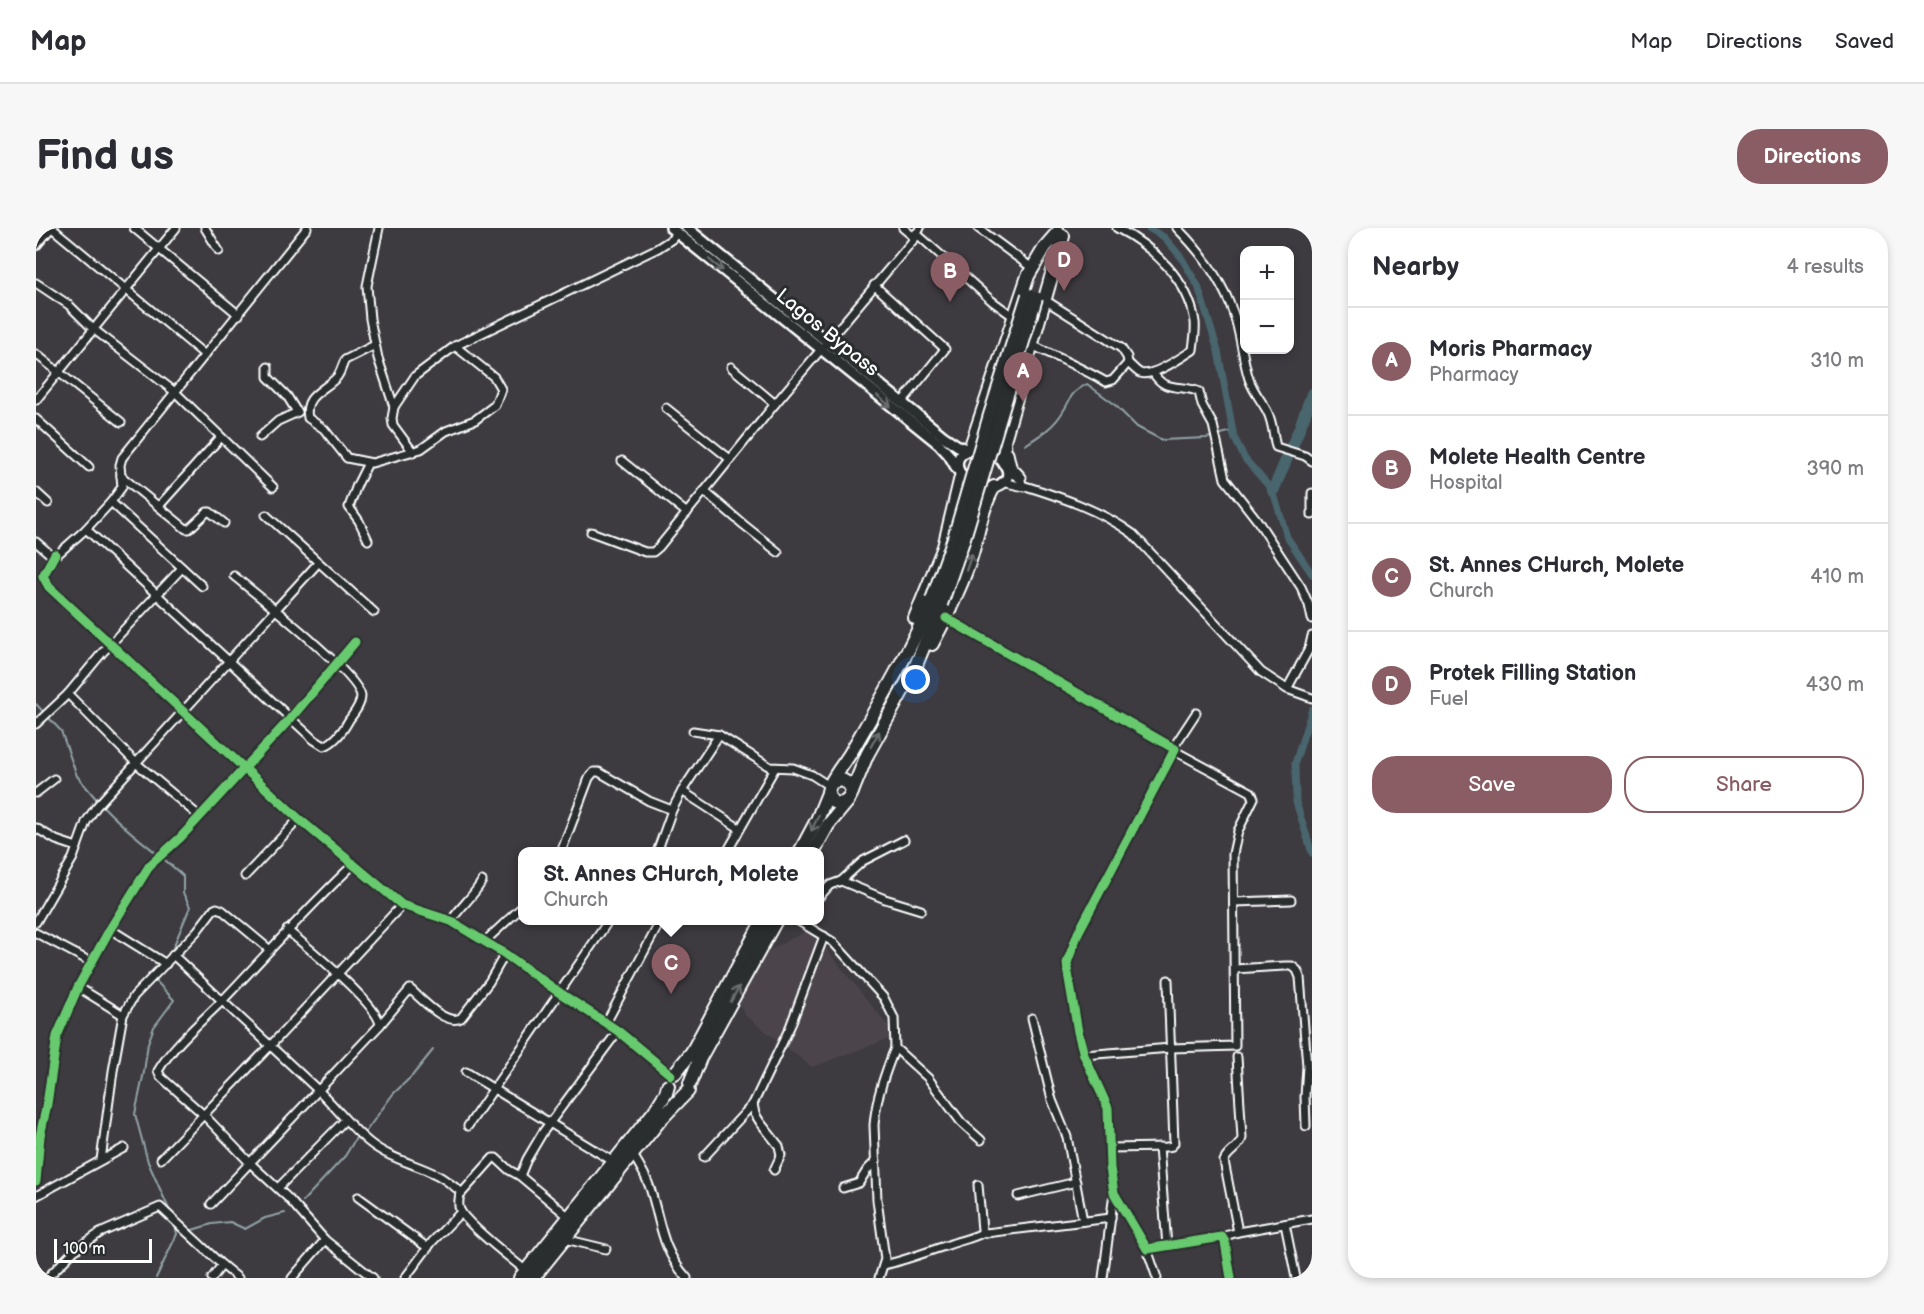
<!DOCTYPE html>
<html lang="en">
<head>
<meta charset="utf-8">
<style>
  body { margin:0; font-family:"Balsamiq Sans",sans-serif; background:#f7f7f7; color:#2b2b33 }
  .controls { position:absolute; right:18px; top:18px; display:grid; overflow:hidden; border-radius:12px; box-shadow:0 3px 9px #0003 }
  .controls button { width:54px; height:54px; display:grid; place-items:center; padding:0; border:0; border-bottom:2px solid #e1e1e2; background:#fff; color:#2b2b33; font:30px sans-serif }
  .scale { position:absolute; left:18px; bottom:15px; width:98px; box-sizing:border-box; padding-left:6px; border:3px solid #fff; border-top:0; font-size:16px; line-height:21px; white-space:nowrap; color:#fff; -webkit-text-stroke:4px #2a2d2e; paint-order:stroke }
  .you { position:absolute; left:880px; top:452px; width:21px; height:21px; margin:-15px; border:4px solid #fff; border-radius:50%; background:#1a73e8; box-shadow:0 0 0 9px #1a73e833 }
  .badge { display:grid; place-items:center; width:39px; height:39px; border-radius:50%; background:#8a5d65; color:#fff; font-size:20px; font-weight:700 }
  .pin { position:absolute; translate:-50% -50px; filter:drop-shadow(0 2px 3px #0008) }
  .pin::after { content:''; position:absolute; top:32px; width:21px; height:18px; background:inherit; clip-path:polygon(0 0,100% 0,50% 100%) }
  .popup { position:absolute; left:482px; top:619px; width:306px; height:78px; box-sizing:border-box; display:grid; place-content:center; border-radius:12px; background:#fff; filter:drop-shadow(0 2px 4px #0005); font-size:20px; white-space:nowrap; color:#7c7c81 }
  .popup b { font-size:22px; color:#2b2b33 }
  .popup::after { content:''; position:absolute; left:50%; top:100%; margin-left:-12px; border:12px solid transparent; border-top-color:#fff }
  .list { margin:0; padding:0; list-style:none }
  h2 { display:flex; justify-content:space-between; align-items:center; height:78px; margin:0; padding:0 24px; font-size:26px }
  h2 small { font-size:20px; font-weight:400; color:#7c7c81 }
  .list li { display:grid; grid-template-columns:39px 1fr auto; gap:18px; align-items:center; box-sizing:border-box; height:108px; padding:0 24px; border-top:2px solid #e1e1e2 }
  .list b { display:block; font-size:22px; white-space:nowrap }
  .list p { margin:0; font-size:20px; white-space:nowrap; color:#7c7c81 }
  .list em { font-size:20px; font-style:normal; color:#7c7c81 }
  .actions { display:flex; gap:12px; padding:18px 24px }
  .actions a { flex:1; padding:14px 0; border:2px solid #8a5d65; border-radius:24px; text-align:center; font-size:21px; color:#8a5d65 }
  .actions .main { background:#8a5d65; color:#fff }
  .map { position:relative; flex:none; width:1276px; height:1050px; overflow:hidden; border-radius:24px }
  header { display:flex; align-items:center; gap:36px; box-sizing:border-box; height:84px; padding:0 30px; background:#fff; border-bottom:2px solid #e1e1e2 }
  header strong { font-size:28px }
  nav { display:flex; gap:33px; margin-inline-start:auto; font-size:21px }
  .intro { display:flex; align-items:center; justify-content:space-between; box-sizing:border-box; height:144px; padding:0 36px }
  h1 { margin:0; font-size:42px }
  .button { padding:15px 27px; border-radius:24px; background:#8a5d65; color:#fff; font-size:21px; font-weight:700 }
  main { display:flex; gap:36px; padding:0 36px }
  aside { flex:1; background:#fff; border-radius:24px; box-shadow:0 3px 9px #0003 }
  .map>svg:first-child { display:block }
  .built { fill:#4c454c }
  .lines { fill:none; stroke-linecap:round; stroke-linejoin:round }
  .stream { stroke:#91a3a7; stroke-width:2 }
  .canal { stroke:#48656d; stroke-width:7 }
  .river { stroke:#48656d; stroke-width:12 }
  .street-casing { stroke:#fff; stroke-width:11 }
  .secondary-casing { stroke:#fff; stroke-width:14 }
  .highway-casing { stroke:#fff; stroke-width:16 }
  .street { stroke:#2a2d2e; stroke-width:7 }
  .secondary { stroke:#2a2d2e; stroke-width:9 }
  .highway { stroke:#2a2d2e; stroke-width:12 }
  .highway-bridge-casing { stroke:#fff; stroke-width:16; stroke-linecap:butt }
  .highway-bridge { stroke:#2a2d2e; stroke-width:12 }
  .cycleway-casing { stroke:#2a2d2e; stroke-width:13 }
  .cycleway { stroke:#67ca6e; stroke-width:9 }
  .oneway { stroke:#6a6c6d }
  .labels { text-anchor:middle; stroke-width:6; stroke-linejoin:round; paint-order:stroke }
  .street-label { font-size:20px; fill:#fff; stroke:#2a2d2e }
</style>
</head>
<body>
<header>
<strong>Map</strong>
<nav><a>Map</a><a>Directions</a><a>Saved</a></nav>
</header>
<div class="intro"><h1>Find us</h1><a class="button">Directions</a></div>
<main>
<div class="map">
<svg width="1276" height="1050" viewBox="0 0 1276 1050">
  <rect width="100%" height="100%" fill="#3e3b40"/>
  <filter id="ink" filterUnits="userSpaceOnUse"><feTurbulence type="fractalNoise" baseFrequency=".0167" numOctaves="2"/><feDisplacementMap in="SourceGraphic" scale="12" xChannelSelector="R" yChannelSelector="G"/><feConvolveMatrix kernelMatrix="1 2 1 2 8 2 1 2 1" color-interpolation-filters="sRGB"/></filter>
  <g filter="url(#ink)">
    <path class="built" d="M 774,701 L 860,808 L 776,839 L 709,787 L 702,773 L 727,726 Z"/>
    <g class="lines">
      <g class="stream">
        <path d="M 989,217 C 1003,208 1017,200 1026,185 C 1038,168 1030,168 1051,156 L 1077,175 L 1101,199 L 1126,212 L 1171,210 L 1196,203"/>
        <path d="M 0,476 L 25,503 L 41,548 L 62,573"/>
        <path d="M 66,577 C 90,604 121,623 147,648 L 147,665 L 154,679 L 134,727"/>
        <path d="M 118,751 L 138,772 L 118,799 L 112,815 L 108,844 L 99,886 L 112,934 L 136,988"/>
        <path d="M 328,906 L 357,866 L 376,848 L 397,822"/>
        <path d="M 267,973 L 309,928 L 320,910 L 324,909"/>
        <path d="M 153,1003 L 176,996 L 194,994 L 209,1001 L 229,990 L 249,985"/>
        <path d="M 120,1050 L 141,1006 L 139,996"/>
      </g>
      <g class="canal">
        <path d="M 1112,0 L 1128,9 L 1145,29 L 1162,58 L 1182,123 L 1198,209 L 1209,231 L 1237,263 L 1251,309 L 1276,346"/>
        <path d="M 1276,481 L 1259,535 L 1260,574 L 1276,625"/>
      </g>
      <path class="river" d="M 1237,263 L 1264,199 L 1276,166"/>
      <g class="street-casing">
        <g id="street">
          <path d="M 16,0 L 169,127"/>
          <path d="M 98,0 L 203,87"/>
          <path d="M 169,0 L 183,23"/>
          <path d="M 343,0 L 331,58 L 334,91 L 342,130 L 358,179 L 356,190 L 357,197 L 377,224"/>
          <path d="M 867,0 L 879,10"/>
          <path d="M 942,0 L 996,40"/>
          <path d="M 1081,0 C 1116,18 1153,52 1159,94 C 1160,103 1158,112 1157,122 C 1146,129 1116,150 1104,145 C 1100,143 1096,138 1092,135"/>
          <path d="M 1141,0 C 1164,23 1186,53 1197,84 C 1205,106 1206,129 1213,151 C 1217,163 1225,172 1231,183 C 1237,194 1237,207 1240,219 L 1269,228 L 1276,233"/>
          <path d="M 880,5 L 956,73 L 978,89"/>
          <path d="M 0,18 L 15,0"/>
          <path d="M 0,55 L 33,77 L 56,100 L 139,164 L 237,259"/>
          <path d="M 838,57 L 909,121 L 866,174"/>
          <path d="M 339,117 L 309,132 C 306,137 305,144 301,149 C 288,163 267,167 272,190 L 288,201 L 311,230 L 336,235 L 385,221 L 410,203 L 439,192 L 459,177 L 465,161 L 458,149 L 419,118"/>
          <path d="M 1000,119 C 1023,130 1047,141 1070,154 L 1077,152 L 1092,135 L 1091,129 L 1085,120 L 1009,72"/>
          <path d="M 0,126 L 85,194"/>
          <path d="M 232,139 L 232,149 L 251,168 L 261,184"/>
          <path d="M 695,139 L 739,176"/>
          <path d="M 1117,144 C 1127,165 1147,156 1163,164 L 1166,177 L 1177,197 L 1189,251 L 1221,292 L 1265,359 L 1273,377 L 1276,391"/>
          <path d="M 0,172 L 140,0"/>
          <path d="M 358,179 L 379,148 L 419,118 L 622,20 L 636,11 L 641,5"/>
          <path d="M 630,180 L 694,231"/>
          <path d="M 0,191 L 53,239"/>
          <path d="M 224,209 L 242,193 L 262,184"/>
          <path d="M 973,225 L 976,238 L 986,249"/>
          <path d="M 586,233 L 651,285"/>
          <path d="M 971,242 L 985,252 L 986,257 C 1025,269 1064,282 1097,306 L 1225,444 L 1251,461 L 1276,470"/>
          <path d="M 85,248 L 150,301 L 153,301 L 171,284 L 174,284 L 188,295"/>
          <path d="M 966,254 L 988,259"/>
          <path d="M 668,263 L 708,297 L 742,324"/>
          <path d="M 0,264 L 12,275"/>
          <path d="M 1276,265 L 1276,287"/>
          <path d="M 75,274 L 166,358"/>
          <path d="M 123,278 L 185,209"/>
          <path d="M 230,287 L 338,384"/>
          <path d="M 50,301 L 277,511 L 288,518 C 299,514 307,503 313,492 C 318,485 325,477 325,468 C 322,446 220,366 198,348"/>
          <path d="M 555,304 L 609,324 L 617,324 L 623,319 L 739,176 L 879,10 L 884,0"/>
          <path d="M 332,312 L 323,293 L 313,279 L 321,257 L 332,235"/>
          <path d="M 0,314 L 14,326 L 22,326 L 50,301 L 75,274 L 86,259 L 84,237 L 86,230 L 271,0"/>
          <path d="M 19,326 L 7,348 L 13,359 L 263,591 L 366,677 L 415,693 L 469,726 L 524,765 L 582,803 L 635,847"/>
          <path d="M 910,390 L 1139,521 L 1042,705 L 1031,735 L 1032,745 L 1042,804 L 1048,827 L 1072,880 L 1074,940 L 1078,965 L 1111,1021 L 1186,1009 L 1189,1014 L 1195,1050"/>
          <path d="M 1251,461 L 1273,421 L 1276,408"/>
          <path d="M 32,466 L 100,535 L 163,588"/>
          <path d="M 0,496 L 32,466 L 66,425 L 146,340"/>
          <path d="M 657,503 L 683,507 L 734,539 L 757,540 L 776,547 L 793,558"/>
          <path d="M 1137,520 L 1160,485"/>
          <path d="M 646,563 L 703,600"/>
          <path d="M 0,565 L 18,551"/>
          <path d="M 0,600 L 20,612 L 41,619"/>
          <path d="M 525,624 L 553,550 L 558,544 L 563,544 L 613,573 L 636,582"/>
          <path d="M 621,624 L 636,582 L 646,563 L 683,507"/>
          <path d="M 691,624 L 739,540"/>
          <path d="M 318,636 C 272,679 231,726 187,772 C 167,792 136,818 122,843 L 125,849 L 168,887 L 214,935 L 252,970 L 289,1012 L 337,1050"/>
          <path d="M 209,648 L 263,591"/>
          <path d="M 805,653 L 849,671 L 885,682"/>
          <path d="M 783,669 L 794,657 L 805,653 L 827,633 L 868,612"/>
          <path d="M 1198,674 L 1255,672"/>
          <path d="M 761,692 L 797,714 L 848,770 L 858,790 L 859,820 L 892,850 L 925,894 L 945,912"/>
          <path d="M 415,693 C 424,679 438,668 446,653"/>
          <path d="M 0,694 L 37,630 L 50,594 L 60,579 L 282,335"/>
          <path d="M 74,701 L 130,736"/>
          <path d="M 0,705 L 55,734"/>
          <path d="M 448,714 L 486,679"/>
          <path d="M 137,727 L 283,863 C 301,880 315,900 334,915 C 354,931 380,936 401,947 C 409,951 417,958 424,963 C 424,969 421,976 424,982 C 430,996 476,1031 490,1043"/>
          <path d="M 1199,741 L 1249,738 L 1256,738 L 1261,742 L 1264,749 L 1271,838 L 1269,869 L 1270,898"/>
          <path d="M 42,759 L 87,787"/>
          <path d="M 996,790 L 1016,872 L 1031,909 L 1047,993"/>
          <path d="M 570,795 L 625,692"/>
          <path d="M 344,797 L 374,761 C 386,771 409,798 425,790 L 453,754 L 469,726"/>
          <path d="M 1048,827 L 1135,820 L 1199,818 L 1197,626 L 1202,603 L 1218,570 L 1215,564 L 1139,523"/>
          <path d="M 1201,829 L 1206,910 C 1204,920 1192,923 1188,933 L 1202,1004"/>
          <path d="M 430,844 L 578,934"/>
          <path d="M 717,876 L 719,886 L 724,894 L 743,918 L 745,927 L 738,942"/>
          <path d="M 432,898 L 573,692"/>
          <path d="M 1123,919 L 1131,1018"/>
          <path d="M 1074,920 L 1131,919 L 1136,918 L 1138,915 L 1132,752"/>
          <path d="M 597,927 C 604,938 610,948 614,960 C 625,994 625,1022 651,1050"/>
          <path d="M 668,929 L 717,876 L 754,799 L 788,708"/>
          <path d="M 125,931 L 235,817 L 366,677"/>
          <path d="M 65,932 L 77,843 L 87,787 L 98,768 L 161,703 L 177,682 L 181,680 L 186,682 L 234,722"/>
          <path d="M 0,953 L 4,908 L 11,876 L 21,808 L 42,759 L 74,701 L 114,637 L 144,610 L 254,491 L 319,414"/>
          <path d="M 942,957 L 946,1002 L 950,1005 L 1075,990"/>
          <path d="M 242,960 L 309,892"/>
          <path d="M 807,960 L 823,955 L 831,942 L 840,933"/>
          <path d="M 424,967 L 457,930 L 460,930 L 473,942 L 484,948"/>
          <path d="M 0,968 L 88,920"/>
          <path d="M 982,968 L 1040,954"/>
          <path d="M 322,969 L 392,1020"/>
          <path d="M 175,976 L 344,797 C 342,776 270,718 251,702"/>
          <path d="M 533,989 L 484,948 L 491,931 L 507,904 L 582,803"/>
          <path d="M 1249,996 L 1260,1050"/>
          <path d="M 1186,1009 L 1202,1004 L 1276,991"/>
          <path d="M 529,1011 L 570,1021"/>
          <path d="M 1111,1021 L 1121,1050"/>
          <path d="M 848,1037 C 870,1032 890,1024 912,1017 C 924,1012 936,1011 948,1004"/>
          <path d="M 11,1050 L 39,1022 L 64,1005 L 124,979 L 186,1037 L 202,1050"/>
          <path d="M 176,1050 L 186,1037"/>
          <path d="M 256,1050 L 289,1012"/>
          <path d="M 369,1050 L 396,1014 L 425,984"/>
          <path d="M 843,1050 L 849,1031 L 841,972 L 838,897 C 840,870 849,845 859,820"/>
          <path d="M 1067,1050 L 1078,965"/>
        </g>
      </g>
      <g class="secondary-casing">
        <g id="secondary">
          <path d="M 635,0 L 903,216 L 913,227 L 921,241"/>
          <path d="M 651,0 L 907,208 L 922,218 L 932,222"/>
          <path d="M 946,220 C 962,224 986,248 961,258 C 928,271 899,221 946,220 Z"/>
        </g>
      </g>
      <g class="highway-casing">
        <g id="highway">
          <path d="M 934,221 L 992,48 L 1009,19 L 1022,4"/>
          <path d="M 969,235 L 968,212 L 1027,8"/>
          <path d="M 879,390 L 908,319 L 925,249"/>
          <path d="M 896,416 C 910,390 923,363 933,335 C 942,310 944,283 958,259"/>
          <path d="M 797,554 L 806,552 L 813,556 L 816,564 C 813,573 807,578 797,574 L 792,568 C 790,556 809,535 815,524 C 844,474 873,425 896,372"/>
          <path d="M 816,564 L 831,527 L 878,442 L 905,376"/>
          <path d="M 764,624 L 781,592 L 792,565"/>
          <path d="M 777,624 L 792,597 L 812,573"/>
          <path d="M 639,845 L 656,824 L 727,692"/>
          <path d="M 654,855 L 664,830 L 740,692"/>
          <path d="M 484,1050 L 618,884 L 630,865 L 632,858"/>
          <path d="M 497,1050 L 624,892 L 652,863"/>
        </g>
      </g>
      <use href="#street" class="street"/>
      <use href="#secondary" class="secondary"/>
      <use href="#highway" class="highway"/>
      <g class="highway-bridge-casing">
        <g id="highway-bridge">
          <path d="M 896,372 L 918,310 L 954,187 L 992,67"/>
          <path d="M 905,376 L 927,313 L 1000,70"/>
        </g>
      </g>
      <use href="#highway-bridge" class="highway-bridge"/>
      <g class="cycleway-casing">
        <g id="cycleway">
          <path d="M 19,326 L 7,348 L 13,359 L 263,591 L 366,677 L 415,693 L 469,726 L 524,765 L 582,803 L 635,847"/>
          <path d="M 910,390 L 1139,521 L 1042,705 L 1031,735 L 1032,745 L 1042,804 L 1048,827 L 1072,880 L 1074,940 L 1078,965 L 1111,1021 L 1186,1009 L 1189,1014 L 1195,1050"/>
          <path d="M 0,953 L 4,908 L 11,876 L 21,808 L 42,759 L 74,701 L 114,637 L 144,610 L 254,491 L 319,414"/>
        </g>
      </g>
      <use href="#cycleway" class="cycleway"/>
    </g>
    <defs><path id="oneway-shaft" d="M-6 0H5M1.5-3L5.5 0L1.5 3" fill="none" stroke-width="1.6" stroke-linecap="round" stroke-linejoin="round" transform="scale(1.5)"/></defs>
    <g class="oneway">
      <use href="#oneway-shaft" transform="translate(680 37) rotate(39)"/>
      <use href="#oneway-shaft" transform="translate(848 173) rotate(39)"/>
      <use href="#oneway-shaft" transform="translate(933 334) rotate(-71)"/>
      <use href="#oneway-shaft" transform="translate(839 511) rotate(-61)"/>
      <use href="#oneway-shaft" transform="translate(779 595) rotate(115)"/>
      <use href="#oneway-shaft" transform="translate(699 766) rotate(-61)"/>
    </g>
  </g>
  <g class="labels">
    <g class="street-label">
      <text transform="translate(792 104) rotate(39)" y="7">Lagos Bypass</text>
    </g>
  </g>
</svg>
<div class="controls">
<button>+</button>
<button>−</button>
</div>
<div class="scale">100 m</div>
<div class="you"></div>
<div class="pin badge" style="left:987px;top:174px">A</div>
<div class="pin badge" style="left:914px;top:74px">B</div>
<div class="pin badge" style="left:635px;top:766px">C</div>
<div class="popup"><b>St. Annes CHurch, Molete</b>Church</div>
<div class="pin badge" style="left:1028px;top:63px">D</div>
</div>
<aside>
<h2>Nearby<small>4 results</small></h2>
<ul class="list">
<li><span class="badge">A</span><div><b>Moris Pharmacy</b><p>Pharmacy</p></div><em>310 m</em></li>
<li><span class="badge">B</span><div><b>Molete Health Centre</b><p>Hospital</p></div><em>390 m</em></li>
<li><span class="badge">C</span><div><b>St. Annes CHurch, Molete</b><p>Church</p></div><em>410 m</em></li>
<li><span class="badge">D</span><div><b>Protek Filling Station</b><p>Fuel</p></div><em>430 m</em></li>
</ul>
<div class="actions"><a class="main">Save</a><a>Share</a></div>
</aside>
</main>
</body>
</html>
